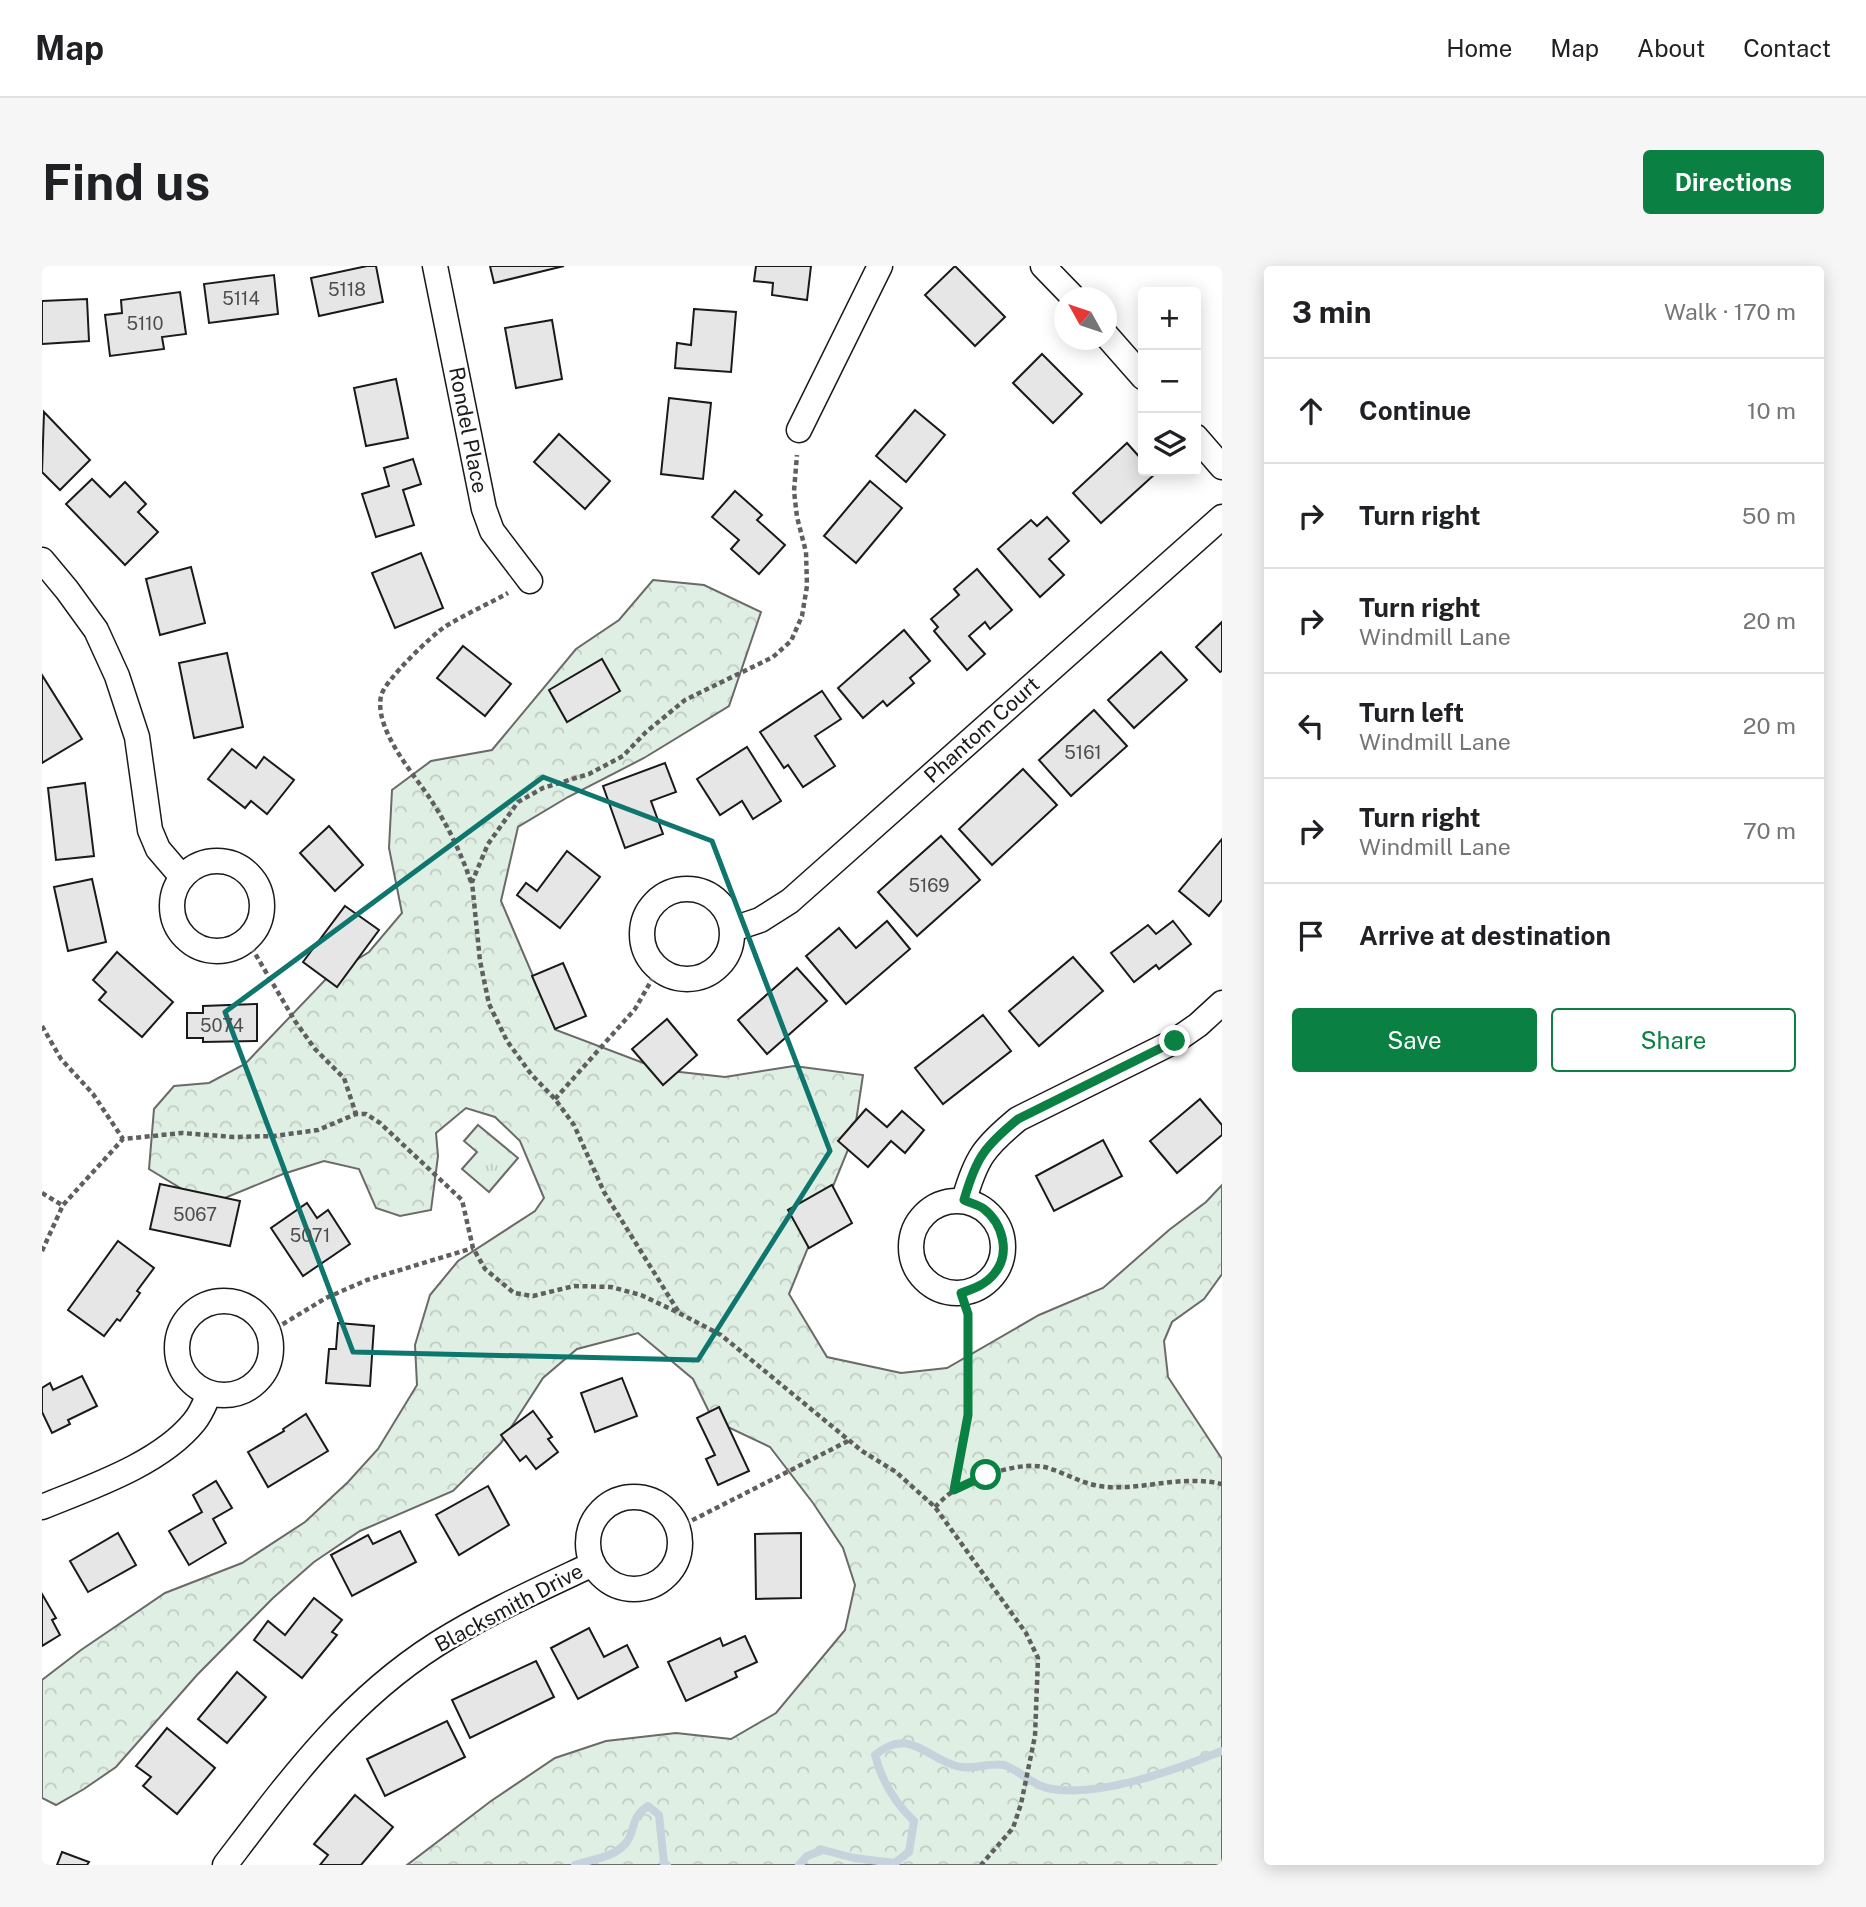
<!DOCTYPE html>
<html lang="en">
<head>
<meta charset="utf-8">
<style>
  body { margin:0; font-family:"Public Sans",sans-serif; background:#f6f6f6; color:#202124 }
  .controls { position:absolute; right:21px; top:21px; display:grid; overflow:hidden; border-radius:7px; box-shadow:0 4px 18px #0003 }
  .controls button { width:63px; height:63px; display:grid; place-items:center; padding:0; border:0; border-bottom:2px solid #e0e0e0; background:#fff; color:#202124; font:35px sans-serif }
  .compass { position:absolute; left:1012px; top:21px; width:63px; height:63px; border-radius:50%; background:#fff; box-shadow:0 4px 18px #0003; rotate:310deg }
  .stop { position:absolute; width:21px; height:21px; margin:-16px; border:5px solid #0b8043; border-radius:50%; background:#fff }
  .stop.end { background:#0b8043; border-color:#fff; box-shadow:0 2px 7px #0008 }
  .list { margin:0; padding:0; list-style:none }
  h2 { display:flex; justify-content:space-between; align-items:center; height:91px; margin:0; padding:0 28px; font-size:30px }
  h2 small { font-size:23px; font-weight:400; color:#757577 }
  .list li { display:grid; grid-template-columns:46px 1fr auto; gap:21px; align-items:center; box-sizing:border-box; height:105px; padding:0 28px; border-top:2px solid #e0e0e0 }
  .list b { display:block; font-size:26px; white-space:nowrap }
  .list p { margin:0; font-size:23px; white-space:nowrap; color:#757577 }
  .list em { font-size:23px; font-style:normal; color:#757577 }
  .actions { display:flex; gap:14px; padding:21px 28px }
  .actions a { flex:1; padding:16px 0; border:2px solid #0b8043; border-radius:7px; text-align:center; font-size:24px; color:#0b8043 }
  .actions .main { background:#0b8043; color:#fff }
  .icon { flex:none; width:38px; height:38px; fill:none; stroke:currentColor; stroke-width:2; stroke-linecap:round; stroke-linejoin:round }
  .map { position:relative; flex:none; width:1180px; height:1599px; overflow:hidden; border-radius:7px }
  header { display:flex; align-items:center; gap:42px; box-sizing:border-box; height:98px; padding:0 35px; background:#fff; border-bottom:2px solid #e0e0e0 }
  header strong { font-size:33px }
  nav { display:flex; gap:38px; margin-inline-start:auto; font-size:24px }
  .intro { display:flex; align-items:center; justify-content:space-between; box-sizing:border-box; height:168px; padding:0 42px }
  h1 { margin:0; font-size:49px }
  .button { padding:18px 32px; border-radius:7px; background:#0b8043; color:#fff; font-size:24px; font-weight:700 }
  main { display:flex; gap:42px; padding:0 42px }
  aside { flex:1; background:#fff; border-radius:7px; box-shadow:0 4px 18px #0003 }
  .map>svg:first-child { display:block }
  .grass { fill:url(#grass-tufts); stroke:#6a6a6a; stroke-width:2 }
  .forest { fill:url(#forest-crowns); stroke:#6a6a6a; stroke-width:2 }
  .lines { fill:none; stroke-linecap:round; stroke-linejoin:round }
  .stream { stroke:#c6d2dc; stroke-width:8 }
  .building { fill:#e6e6e6; stroke:#1a1a1a; stroke-width:2 }
  .street-casing { stroke:#1a1a1a; stroke-width:27 }
  .path { stroke:#5f5f5f; stroke-width:4.5; stroke-dasharray:5 3.5; stroke-linecap:butt }
  .street { stroke:#fff; stroke-width:24 }
  .route { stroke:#0b8043; stroke-width:9 }
  .marked { fill:none; stroke:#0f766e; stroke-width:5; stroke-linejoin:round }
  .labels { text-anchor:middle; stroke-width:5; stroke-linejoin:round; paint-order:stroke }
  .number-label { font-size:18px; fill:#4d4d4d }
  .street-label { font-size:21px; fill:#1a1a1a; stroke:#fff }
</style>
</head>
<body>
<header>
<strong>Map</strong>
<nav><a>Home</a><a>Map</a><a>About</a><a>Contact</a></nav>
</header>
<div class="intro"><h1>Find us</h1><a class="button">Directions</a></div>
<main>
<div class="map">
<svg width="1180" height="1599" viewBox="0 0 1180 1599">
  <defs>
    <pattern id="grass-tufts" width="24" height="20" patternUnits="userSpaceOnUse" patternTransform="scale(1.75)"><rect width="24" height="20" fill="#e0efe3"/><path d="M3 7l-1-3M5 7V3M7 7l1-3M15 17l-1-3M17 17v-4M19 17l1-3" fill="none" stroke="#c0ccc2"/></pattern>
    <pattern id="forest-crowns" width="20" height="18" patternUnits="userSpaceOnUse" patternTransform="scale(1.75)"><rect width="20" height="18" fill="#e0efe3"/><path d="M2 6a3 3 0 1 1 6 0M12 15a3 3 0 1 1 6 0" fill="none" stroke="#c0ccc2"/></pattern>
  </defs>
  <rect width="100%" height="100%" fill="#fff"/>
  <path class="grass" d="M 436,859 L 476,892 L 447,926 L 420,903 L 435,886 L 422,875 Z"/>
  <path class="forest" d="M 611,314 L 662,319 L 719,346 L 687,440 L 602,492 L 526,531 L 476,561 L 459,635 L 514,764 L 620,804 L 683,811 L 752,800 L 821,809 L 812,869 L 747,1028 L 785,1091 L 859,1107 L 905,1102 L 997,1049 L 1061,1022 L 1127,964 L 1164,936 L 1180,919 L 1180,1008 L 1162,1033 L 1130,1056 L 1122,1075 L 1126,1111 L 1180,1193 L 1180,1599 L 365,1599 L 449,1535 L 513,1492 L 564,1475 L 634,1467 L 689,1473 L 734,1447 L 803,1364 L 813,1319 L 801,1282 L 771,1237 L 728,1181 L 671,1154 L 651,1113 L 596,1067 L 535,1083 L 501,1112 L 459,1177 L 411,1225 L 318,1265 L 272,1296 L 231,1332 L 155,1409 L 74,1501 L 42,1523 L 14,1539 L 0,1532 L 0,1414 L 39,1384 L 123,1327 L 200,1297 L 263,1256 L 306,1216 L 336,1183 L 375,1119 L 373,1079 L 388,1029 L 416,995 L 493,945 L 502,932 L 478,875 L 453,851 L 424,842 L 394,867 L 396,890 L 389,944 L 358,950 L 334,942 L 317,903 L 282,895 L 241,908 L 178,934 L 145,926 L 107,903 L 112,843 L 132,820 L 167,817 L 203,798 L 284,713 L 327,686 L 360,647 L 347,582 L 350,524 L 389,495 L 450,484 L 534,383 L 577,354 Z"/>
  <g class="lines">
    <g class="stream">
      <path d="M 533,1599 C 551,1592 570,1593 584,1577 C 595,1563 586,1554 606,1540 L 617,1549 L 622,1597 L 625,1599"/>
      <path d="M 757,1599 L 765,1590 L 781,1584 L 812,1592 L 853,1597 L 867,1586 L 872,1555 C 852,1536 840,1516 833,1489 C 866,1461 882,1490 914,1500 C 929,1505 947,1496 962,1499 C 977,1504 989,1518 1005,1522 C 1055,1533 1133,1504 1180,1485"/>
    </g>
  </g>
  <g class="building">
    <path d="M 325,0 L 334,0 L 341,36 L 277,50 L 269,12 Z"/>
    <path d="M 448,0 L 522,0 L 452,17 Z"/>
    <path d="M 714,0 L 769,0 L 765,34 L 730,29 L 731,17 L 712,15 Z"/>
    <path d="M 913,0 L 963,51 L 933,80 L 883,29 Z"/>
    <path d="M 232,9 L 236,48 L 167,57 L 162,18 Z"/>
    <path d="M 138,26 L 144,68 L 120,71 L 122,83 L 68,90 L 63,49 L 80,47 L 79,34 Z"/>
    <path d="M 45,33 L 47,75 L 0,78 L 0,35 Z"/>
    <path d="M 652,43 L 694,46 L 689,106 L 633,102 L 635,77 L 649,79 Z"/>
    <path d="M 510,54 L 520,113 L 474,122 L 463,62 Z"/>
    <path d="M 1000,88 L 1040,128 L 1011,157 L 971,117 Z"/>
    <path d="M 354,113 L 366,172 L 324,180 L 312,122 Z"/>
    <path d="M 627,132 L 669,137 L 661,213 L 619,208 Z"/>
    <path d="M 873,144 L 903,169 L 864,216 L 834,190 Z"/>
    <path d="M 2,146 L 48,194 L 18,224 L 0,206 Z"/>
    <path d="M 517,168 L 568,215 L 543,243 L 492,196 Z"/>
    <path d="M 1085,177 L 1101,195 L 1101,205 L 1110,205 L 1113,208 L 1059,257 L 1031,227 Z"/>
    <path d="M 371,193 L 379,218 L 361,224 L 372,259 L 334,271 L 320,228 L 347,220 L 342,202 Z"/>
    <path d="M 50,213 L 68,231 L 83,216 L 104,238 L 96,246 L 116,266 L 83,299 L 24,238 Z"/>
    <path d="M 828,215 L 860,242 L 814,297 L 782,270 Z"/>
    <path d="M 693,225 L 720,249 L 715,254 L 743,279 L 717,308 L 689,283 L 697,274 L 670,251 Z"/>
    <path d="M 1005,251 L 1027,275 L 1007,293 L 1022,309 L 998,331 L 956,283 L 989,254 L 995,260 Z"/>
    <path d="M 379,287 L 401,342 L 353,362 L 330,307 Z"/>
    <path d="M 149,301 L 163,357 L 118,369 L 104,313 Z"/>
    <path d="M 935,303 L 970,344 L 948,363 L 943,356 L 927,370 L 943,388 L 925,404 L 892,365 L 896,361 L 889,353 L 917,329 L 912,323 Z"/>
    <path d="M 1180,356 L 1180,405 L 1178,406 L 1154,381 Z"/>
    <path d="M 862,364 L 888,395 L 868,412 L 872,417 L 845,440 L 841,435 L 821,452 L 796,422 Z"/>
    <path d="M 421,380 L 469,418 L 443,450 L 395,412 Z"/>
    <path d="M 1119,386 L 1145,414 L 1092,462 L 1066,434 Z"/>
    <path d="M 185,387 L 201,461 L 152,472 L 137,397 Z"/>
    <path d="M 560,393 L 578,425 L 525,456 L 507,424 Z"/>
    <path d="M 0,409 L 40,473 L 0,497 Z"/>
    <path d="M 780,425 L 799,453 L 773,470 L 793,500 L 761,521 L 746,499 L 742,502 L 718,466 Z"/>
    <path d="M 1052,444 L 1085,480 L 1029,530 L 997,494 Z"/>
    <path d="M 705,481 L 739,535 L 711,553 L 700,535 L 678,549 L 655,513 Z"/>
    <path d="M 190,483 L 214,502 L 222,491 L 252,514 L 225,548 L 209,535 L 203,542 L 166,513 Z"/>
    <path d="M 623,497 L 634,526 L 609,535 L 621,568 L 583,582 L 561,520 Z"/>
    <path d="M 981,503 L 1015,539 L 950,599 L 917,563 Z"/>
    <path d="M 43,517 L 52,590 L 14,594 L 6,522 Z"/>
    <path d="M 287,560 L 321,599 L 293,625 L 258,587 Z"/>
    <path d="M 899,570 L 938,614 L 875,670 L 836,626 Z"/>
    <path d="M 1180,573 L 1180,634 L 1167,650 L 1137,625 Z"/>
    <path d="M 525,585 L 558,611 L 518,662 L 475,629 L 484,617 L 495,625 Z"/>
    <path d="M 50,613 L 64,676 L 26,685 L 12,621 Z"/>
    <path d="M 303,640 L 337,664 L 295,721 L 261,696 Z"/>
    <path d="M 845,655 L 868,683 L 804,738 L 764,690 L 797,662 L 814,682 Z"/>
    <path d="M 1131,655 L 1149,678 L 1117,703 L 1114,699 L 1092,716 L 1069,687 L 1106,659 L 1114,668 Z"/>
    <path d="M 75,686 L 131,736 L 100,771 L 57,734 L 64,726 L 51,714 Z"/>
    <path d="M 1031,691 L 1061,725 L 997,780 L 967,745 Z"/>
    <path d="M 521,697 L 544,750 L 513,763 L 490,710 Z"/>
    <path d="M 755,702 L 785,735 L 725,788 L 696,754 Z"/>
    <path d="M 215,738 L 215,775 L 161,776 L 161,772 L 145,772 L 145,747 L 161,747 L 161,740 Z"/>
    <path d="M 941,749 L 969,785 L 901,838 L 873,802 Z"/>
    <path d="M 625,753 L 655,789 L 621,819 L 590,783 Z"/>
    <path d="M 1158,833 L 1180,859 L 1180,869 L 1135,907 L 1108,875 Z"/>
    <path d="M 824,843 L 845,861 L 860,845 L 882,864 L 863,887 L 849,875 L 826,901 L 796,875 Z"/>
    <path d="M 1061,874 L 1080,910 L 1012,945 L 994,910 Z"/>
    <path d="M 118,918 L 198,935 L 188,980 L 108,963 Z"/>
    <path d="M 790,919 L 810,957 L 767,982 L 746,944 Z"/>
    <path d="M 265,937 L 275,952 L 286,944 L 308,978 L 261,1010 L 229,962 Z"/>
    <path d="M 76,975 L 112,1002 L 95,1025 L 98,1027 L 78,1055 L 75,1053 L 62,1070 L 26,1044 Z"/>
    <path d="M 296,1057 L 332,1060 L 328,1120 L 284,1117 L 287,1083 L 294,1083 Z"/>
    <path d="M 40,1110 L 55,1140 L 26,1154 L 28,1158 L 10,1167 L 0,1146 L 0,1122 L 8,1117 L 11,1124 Z"/>
    <path d="M 580,1112 L 595,1150 L 553,1166 L 539,1127 Z"/>
    <path d="M 677,1141 L 707,1205 L 676,1219 L 664,1193 L 673,1189 L 655,1152 Z"/>
    <path d="M 491,1145 L 510,1171 L 506,1173 L 516,1186 L 494,1203 L 484,1190 L 478,1195 L 459,1169 Z"/>
    <path d="M 264,1148 L 286,1185 L 226,1221 L 206,1186 L 242,1165 L 241,1163 Z"/>
    <path d="M 174,1215 L 190,1242 L 171,1253 L 184,1277 L 147,1299 L 127,1265 L 160,1246 L 151,1229 Z"/>
    <path d="M 446,1220 L 467,1259 L 417,1289 L 394,1249 Z"/>
    <path d="M 358,1265 L 374,1296 L 310,1330 L 289,1289 L 326,1269 L 331,1278 Z"/>
    <path d="M 76,1267 L 94,1299 L 46,1326 L 28,1295 Z"/>
    <path d="M 759,1267 L 759,1332 L 714,1333 L 713,1268 Z"/>
    <path d="M 0,1328 L 14,1352 L 10,1354 L 18,1369 L 0,1380 Z"/>
    <path d="M 272,1332 L 300,1354 L 290,1366 L 295,1369 L 260,1412 L 212,1374 L 226,1355 L 243,1369 Z"/>
    <path d="M 547,1362 L 562,1391 L 585,1379 L 596,1401 L 536,1433 L 509,1382 Z"/>
    <path d="M 703,1370 L 715,1396 L 693,1406 L 695,1411 L 644,1435 L 626,1396 L 678,1372 L 681,1380 Z"/>
    <path d="M 494,1395 L 512,1431 L 428,1472 L 410,1434 Z"/>
    <path d="M 195,1406 L 224,1431 L 185,1477 L 156,1453 Z"/>
    <path d="M 405,1455 L 423,1491 L 343,1530 L 325,1493 Z"/>
    <path d="M 125,1462 L 173,1502 L 135,1548 L 101,1520 L 109,1511 L 94,1500 Z"/>
    <path d="M 313,1529 L 351,1561 L 319,1599 L 278,1599 L 286,1589 L 272,1578 Z"/>
    <path d="M 20,1586 L 47,1596 L 45,1599 L 15,1599 Z"/>
  </g>
  <g class="lines">
    <g class="street-casing">
      <g id="street">
        <path d="M 393,0 L 442,243 L 450,265 L 488,315"/>
        <path d="M 1001,0 L 1032,32"/>
        <path d="M 1064,69 L 1101,111"/>
        <path d="M 757,164 L 838,0"/>
        <path d="M 1154,171 L 1180,201"/>
        <path d="M 0,294 L 25,324 L 54,364 L 75,410 L 95,471 L 108,564 L 116,583 L 140,611"/>
        <circle cx="175" cy="640" r="45"/>
        <circle cx="645" cy="668" r="45"/>
        <path d="M 691,663 L 718,654 L 748,635 L 1180,251"/>
        <path d="M 922,934 C 934,892 942,881 976,853 L 1133,775 L 1156,759 L 1180,737"/>
        <circle cx="915" cy="981" r="46"/>
        <circle cx="182" cy="1082" r="47"/>
        <circle cx="592" cy="1277" r="46"/>
        <path d="M 0,1241 C 49,1221 118,1198 152,1156 C 159,1148 163,1137 167,1128"/>
        <path d="M 183,1599 C 247,1515 304,1436 395,1378 C 444,1347 498,1323 551,1298"/>
      </g>
    </g>
    <g class="path">
      <path d="M 429,616 C 419,587 406,560 389,534 C 372,508 332,464 339,430 C 342,415 391,368 404,360 C 424,348 446,338 466,327"/>
      <path d="M 205,674 L 253,755 L 273,783 L 302,812 L 314,848"/>
      <path d="M 0,760 L 19,793 L 51,828 L 81,873"/>
      <path d="M 513,833 L 593,743 L 616,703"/>
      <path d="M 0,927 L 20,939"/>
      <path d="M 0,985 L 21,939 L 81,873 L 140,867 L 192,871 L 232,870 L 276,864 L 314,848 L 324,848 L 338,857 L 420,934 L 431,982 L 443,1003 L 472,1027 L 491,1030 L 532,1020 L 569,1021 L 599,1029 L 637,1047 L 679,1069 L 820,1185 L 854,1206 L 893,1241 L 984,1367 L 996,1392 L 993,1470 L 979,1538 L 971,1562 L 939,1599"/>
      <path d="M 636,1045 L 562,926 L 532,859 L 513,833 L 489,808 L 465,775 L 447,738 L 438,695 L 430,616 L 446,578 L 476,536 L 501,522 L 547,508 L 581,490 L 604,466 L 643,434 L 731,391 L 749,375 L 760,350 L 765,320 L 764,286 L 755,251 L 752,225 L 755,189"/>
      <path d="M 226,1067 L 284,1032 L 325,1014 L 431,982"/>
      <path d="M 913,1223 L 926,1149 L 926,1048 L 919,1027"/>
      <path d="M 893,1241 C 899,1235 906,1228 913,1224 C 935,1210 981,1194 1006,1202 C 1023,1207 1039,1217 1057,1220 C 1097,1226 1137,1208 1180,1218"/>
      <path d="M 635,1262 L 808,1174"/>
    </g>
    <use href="#street" class="street"/>
  </g>
  <g class="lines">
    <path class="route" d="M 944,1209 L 912,1224 L 926,1149 L 926,1048 L 919,1027 C 931,1023 943,1019 952,1008 C 969,988 961,958 942,943 C 937,939 928,937 922,934 C 934,892 942,881 976,853 L 1133,775"/>
  </g>
  <path class="marked" d="M 501,511 L 670,575 L 788,885 L 656,1094 L 311,1086 L 183,746 Z"/>
  <g class="labels">
    <g class="number-label">
      <text x="305" y="30">5118</text>
      <text x="199" y="39">5114</text>
      <text x="103" y="64">5110</text>
      <text x="1041" y="493">5161</text>
      <text x="887" y="626">5169</text>
      <text x="180" y="766">5074</text>
      <text x="153" y="955">5067</text>
      <text x="268" y="976">5071</text>
    </g>
    <g class="street-label">
      <text transform="translate(426 164) rotate(79)" y="7">Rondel Place</text>
      <text transform="translate(940 464) rotate(-42)" y="7">Phantom Court</text>
      <text transform="translate(467 1342) rotate(-28)" y="7">Blacksmith Drive</text>
    </g>
  </g>
</svg>
<div class="controls">
<button>+</button>
<button>−</button>
<button><svg class="icon" aria-label="layers" viewBox="0 0 24 24"><path d="M12 4l9 5-9 5-9-5zM3 14l9 5 9-5"/></svg></button>
</div>
<svg class="compass" viewBox="-18 -18 36 36"><path d="M0-13l5 13h-10z" fill="#e53935"/><path d="M0 13l5-13h-10z" fill="#757577"/></svg>
<div class="stop" style="left:944px;top:1209px"></div>
<div class="stop end" style="left:1133px;top:775px"></div>
</div>
<aside>
<h2>3 min<small>Walk · 170 m</small></h2>
<ul class="list">
<li><svg class="icon" aria-label="ahead" viewBox="0 0 24 24"><path d="M12 20V5M6 11l6-6 6 6"/></svg><div><b>Continue</b></div><em>10 m</em></li>
<li><svg class="icon" aria-label="right" viewBox="0 0 24 24"><path d="M7 20v-9h11M14 6l5 5-5 5"/></svg><div><b>Turn right</b></div><em>50 m</em></li>
<li><svg class="icon" aria-label="right" viewBox="0 0 24 24"><path d="M7 20v-9h11M14 6l5 5-5 5"/></svg><div><b>Turn right</b><p>Windmill Lane</p></div><em>20 m</em></li>
<li><svg class="icon" aria-label="left" viewBox="0 0 24 24"><path d="M17 20v-9H6M10 6l-5 5 5 5"/></svg><div><b>Turn left</b><p>Windmill Lane</p></div><em>20 m</em></li>
<li><svg class="icon" aria-label="right" viewBox="0 0 24 24"><path d="M7 20v-9h11M14 6l5 5-5 5"/></svg><div><b>Turn right</b><p>Windmill Lane</p></div><em>70 m</em></li>
<li><svg class="icon" aria-label="arrive" viewBox="0 0 24 24"><path d="M6 21V4h12l-3 4 3 4H6"/></svg><div><b>Arrive at destination</b></div></li>
</ul>
<div class="actions"><a class="main">Save</a><a>Share</a></div>
</aside>
</main>
</body>
</html>
